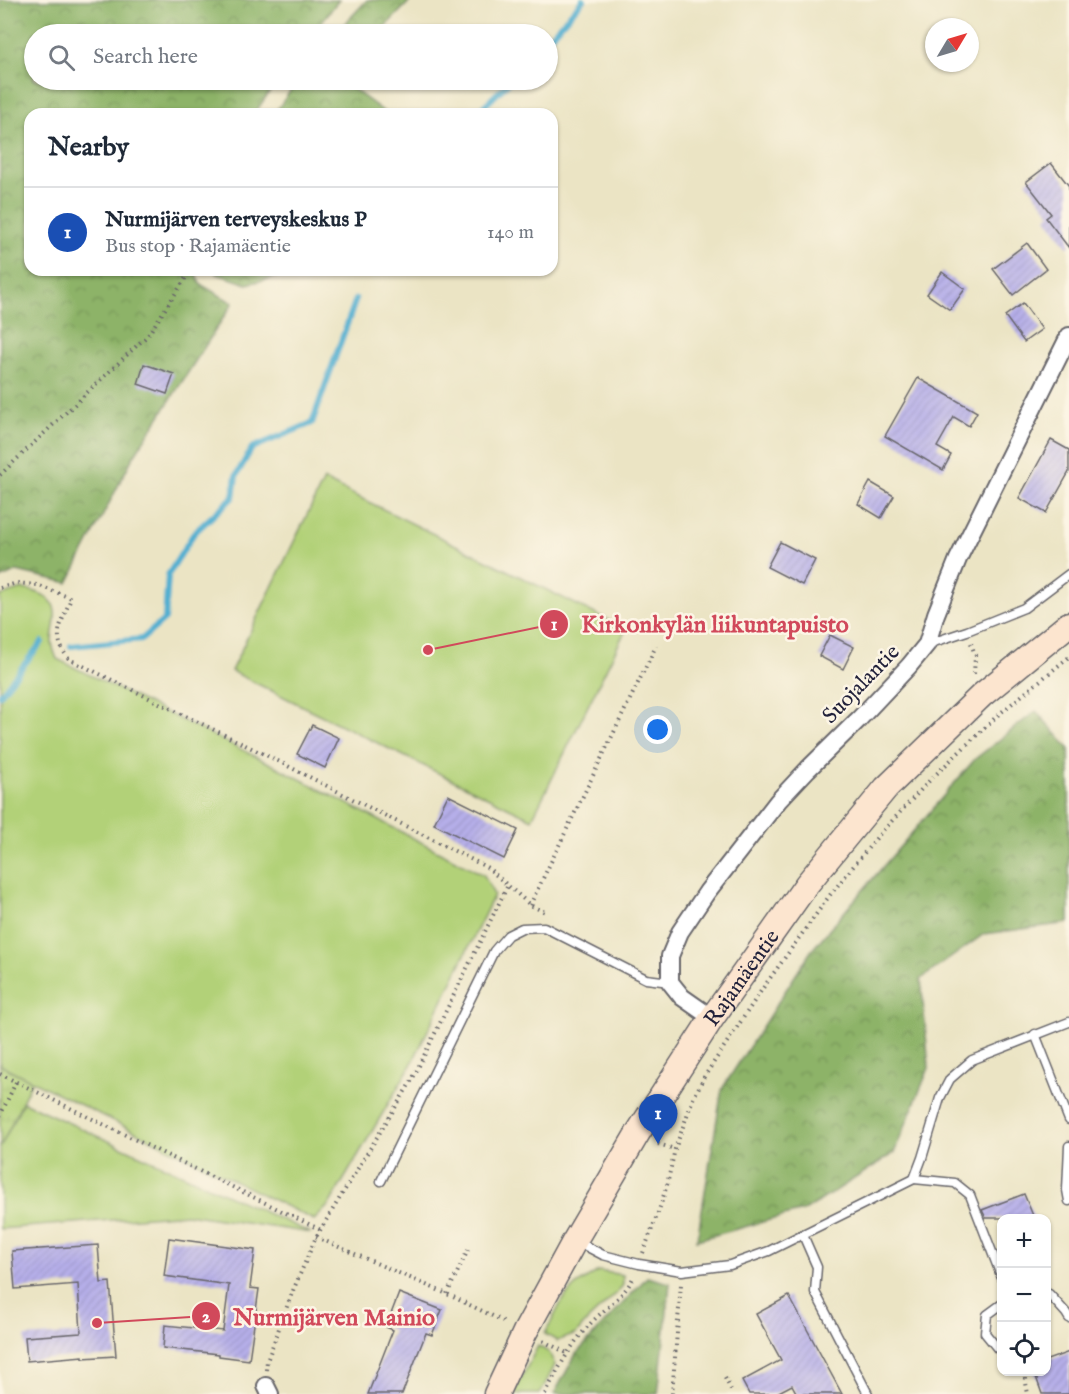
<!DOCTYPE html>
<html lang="en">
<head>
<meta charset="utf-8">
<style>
  body { margin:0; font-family:"IM FELL English",serif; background:#f6f6f7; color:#1f2937 }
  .controls { position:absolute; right:18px; bottom:18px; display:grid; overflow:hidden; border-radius:12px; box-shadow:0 2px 4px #0004 }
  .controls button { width:54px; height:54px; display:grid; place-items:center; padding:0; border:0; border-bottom:2px solid #e0e1e3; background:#fff; color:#1f2937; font:30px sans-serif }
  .compass { position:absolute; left:925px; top:18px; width:54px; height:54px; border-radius:50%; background:#fff; box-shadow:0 2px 4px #0004; rotate:52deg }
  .you { position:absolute; left:658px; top:730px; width:21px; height:21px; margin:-15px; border:4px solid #fff; border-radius:50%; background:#1a73e8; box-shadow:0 0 0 9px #1a73e833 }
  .badge { display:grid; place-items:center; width:39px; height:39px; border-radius:50%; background:#d1495b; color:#fff; font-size:20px; font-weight:700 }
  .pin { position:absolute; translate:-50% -50px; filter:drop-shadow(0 2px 3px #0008) }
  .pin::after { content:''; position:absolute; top:32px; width:21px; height:18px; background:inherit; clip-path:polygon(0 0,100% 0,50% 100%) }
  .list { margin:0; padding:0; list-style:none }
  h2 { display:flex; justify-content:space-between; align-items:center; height:78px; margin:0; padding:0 24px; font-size:26px }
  h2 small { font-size:20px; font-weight:400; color:#747a83 }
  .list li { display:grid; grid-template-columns:39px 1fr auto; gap:18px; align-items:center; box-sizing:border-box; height:90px; padding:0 24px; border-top:2px solid #e0e1e3 }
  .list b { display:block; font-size:22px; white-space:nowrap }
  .list p { margin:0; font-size:20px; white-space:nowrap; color:#747a83 }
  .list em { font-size:20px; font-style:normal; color:#747a83 }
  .icon { flex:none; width:33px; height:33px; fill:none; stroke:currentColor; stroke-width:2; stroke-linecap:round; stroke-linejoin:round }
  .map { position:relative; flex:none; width:1069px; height:1394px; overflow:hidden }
  .search { position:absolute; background:#fff; box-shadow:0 2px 4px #0004; left:24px; top:24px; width:534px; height:66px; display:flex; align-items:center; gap:15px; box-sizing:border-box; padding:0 21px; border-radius:33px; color:#747a83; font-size:22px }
  .panel { position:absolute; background:#fff; box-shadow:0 2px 4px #0004; left:24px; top:108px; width:534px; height:168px; border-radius:18px }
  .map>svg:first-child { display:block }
  .grass { fill:#b2d178; stroke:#6a7a5a; stroke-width:1.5 }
  .forest { fill:url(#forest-crowns); stroke:#586a52; stroke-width:1.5 }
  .park { fill:url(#park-tufts); stroke:#6a7a5a; stroke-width:1.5 }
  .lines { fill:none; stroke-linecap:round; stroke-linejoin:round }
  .stream { stroke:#52afd0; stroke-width:6 }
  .building { fill:url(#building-hatch) }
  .service-casing { stroke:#68666b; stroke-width:11 }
  .minor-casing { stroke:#68666b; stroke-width:20 }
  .secondary-casing { stroke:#68666b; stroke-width:27 }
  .path { stroke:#68666b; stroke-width:4; stroke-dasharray:1.5 4.5; stroke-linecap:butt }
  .service { stroke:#fff; stroke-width:8 }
  .minor { stroke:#fff; stroke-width:16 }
  .secondary { stroke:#fce5cf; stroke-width:24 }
  .labels { text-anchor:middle; stroke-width:5; stroke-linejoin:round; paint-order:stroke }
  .street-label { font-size:22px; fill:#22223b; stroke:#fcf5e5 }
  .leader { fill:none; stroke:#d1495b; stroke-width:2 }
  .callout-dot { fill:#d1495b; stroke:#fcf5e5; stroke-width:2 }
  .mark-label { font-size:18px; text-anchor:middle; font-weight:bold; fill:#fff }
  .callout-label { font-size:24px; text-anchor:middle; font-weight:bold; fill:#d1495b; stroke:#fcf5e5; stroke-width:5; stroke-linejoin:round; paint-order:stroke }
</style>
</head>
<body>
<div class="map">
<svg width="1069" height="1394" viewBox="0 0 1069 1394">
  <defs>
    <pattern id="forest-crowns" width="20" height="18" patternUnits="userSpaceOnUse" patternTransform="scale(1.5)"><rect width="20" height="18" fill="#8db368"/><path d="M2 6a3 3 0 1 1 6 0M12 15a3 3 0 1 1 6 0" fill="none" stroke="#739157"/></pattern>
    <pattern id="park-tufts" width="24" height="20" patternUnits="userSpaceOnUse" patternTransform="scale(1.5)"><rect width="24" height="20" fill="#b2d178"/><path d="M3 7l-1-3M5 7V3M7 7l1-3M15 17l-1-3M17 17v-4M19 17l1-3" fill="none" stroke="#99b369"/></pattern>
    <pattern id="building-hatch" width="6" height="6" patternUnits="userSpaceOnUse" patternTransform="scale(1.5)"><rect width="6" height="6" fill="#b6afe9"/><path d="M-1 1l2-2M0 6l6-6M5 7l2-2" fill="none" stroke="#9c96c9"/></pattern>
  </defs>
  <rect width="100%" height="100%" fill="#fcf5e5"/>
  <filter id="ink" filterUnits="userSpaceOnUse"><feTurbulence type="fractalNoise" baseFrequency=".0167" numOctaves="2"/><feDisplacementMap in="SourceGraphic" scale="12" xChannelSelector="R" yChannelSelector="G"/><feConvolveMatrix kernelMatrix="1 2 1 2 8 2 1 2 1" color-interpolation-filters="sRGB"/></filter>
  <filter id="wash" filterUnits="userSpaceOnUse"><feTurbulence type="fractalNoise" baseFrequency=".008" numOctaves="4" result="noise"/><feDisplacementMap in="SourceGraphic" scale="24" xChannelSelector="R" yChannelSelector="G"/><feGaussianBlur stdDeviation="1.35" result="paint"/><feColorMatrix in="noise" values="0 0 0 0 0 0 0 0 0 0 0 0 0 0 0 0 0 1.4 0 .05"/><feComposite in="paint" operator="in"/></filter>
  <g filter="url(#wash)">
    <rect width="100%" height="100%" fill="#ebe4c4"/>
    <g class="grass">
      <path d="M 324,480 L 626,629 L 532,819 L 231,671 Z"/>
      <path d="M 23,589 C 36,591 54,596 55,612 C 56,622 52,632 52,641 C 52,647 55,654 57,659 L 277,767 L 484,875 L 494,895 L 411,1065 L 329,1205 L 314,1220 L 0,1065 L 0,596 Z"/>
      <path d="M 23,1102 L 311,1233 L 187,1214 L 0,1229 L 0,1148 Z"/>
      <path d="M 598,1271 L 623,1275 L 623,1285 L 617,1293 L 587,1321 L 576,1334 L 557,1341 L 545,1334 L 563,1299 L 575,1286 Z"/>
      <path d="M 538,1346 L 549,1352 L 555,1365 L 540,1394 L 513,1394 Z"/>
    </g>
    <g class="forest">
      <path d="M 0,0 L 339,0 L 312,34 L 34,34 L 34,80 L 278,80 L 254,114 L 30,114 L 30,270 L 195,270 L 200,284 L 233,303 L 132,459 L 68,583 L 17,571 L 0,579 Z"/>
      <path d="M 367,0 L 411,0 L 378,34 L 335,34 Z"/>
      <path d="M 298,80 L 341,80 L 387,114 L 274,114 Z"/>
      <path d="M 215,270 L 309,270 L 247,284 L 217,274 Z"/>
      <path d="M 1036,711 L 1069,748 L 1069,923 L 984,934 L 921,979 L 929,1068 L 894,1153 L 806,1210 L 697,1240 L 722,1089 L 811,951 L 975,759 Z"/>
      <path d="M 647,1277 L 670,1283 L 658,1394 L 554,1394 L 576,1354 Z"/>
    </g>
    <path class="park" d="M 0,1065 L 32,1081 L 0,1148 Z"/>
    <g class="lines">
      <g class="stream">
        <path d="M 548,39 L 583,0"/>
        <path d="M 476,114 L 511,80"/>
        <path d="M 366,273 L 368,270"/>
        <path d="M 71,646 L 142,639 L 165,619 L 168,575 L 194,533 L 233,497 L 236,476 L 252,448 L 312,423 L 356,299"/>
        <path d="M 0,695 L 42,642"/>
      </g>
    </g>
    <g id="blocks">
      <g class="building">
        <path d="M 1051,163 L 1069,186 L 1069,248 L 1046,218 L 1051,214 L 1026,182 Z"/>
        <path d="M 1027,243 L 1046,269 L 1013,295 L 993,269 Z"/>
        <path d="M 942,272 L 965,289 L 950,310 L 927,294 Z"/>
        <path d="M 1023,303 L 1042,329 L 1024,342 L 1005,316 Z"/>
        <path d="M 144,364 L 174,374 L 167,394 L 138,384 Z"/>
        <path d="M 918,378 L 977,412 L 969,426 L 954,417 L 937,447 L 951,455 L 943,470 L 885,436 Z"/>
        <path d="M 1051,440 L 1069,450 L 1069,472 L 1046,513 L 1019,498 Z"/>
        <path d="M 870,482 L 894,496 L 881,518 L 858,504 Z"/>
        <path d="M 780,542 L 815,560 L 802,585 L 767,567 Z"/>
        <path d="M 830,635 L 854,647 L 843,669 L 819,656 Z"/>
        <path d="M 312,725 L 339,738 L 325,768 L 297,754 Z"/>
        <path d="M 448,795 L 518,830 L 504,859 L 434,824 Z"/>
        <path d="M 1024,1194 L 1034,1218 L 986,1218 L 982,1210 Z"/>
        <path d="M 169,1238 L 255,1250 L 250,1288 L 259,1289 L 249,1360 L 219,1356 L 219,1354 L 163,1348 L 165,1325 L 223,1331 L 229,1285 L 164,1276 Z"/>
        <path d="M 98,1245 L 101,1283 L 110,1282 L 116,1356 L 83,1358 L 83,1356 L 27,1361 L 25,1337 L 81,1333 L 78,1284 L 15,1289 L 12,1251 Z"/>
        <path d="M 399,1293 L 442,1310 L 432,1335 L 426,1333 L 402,1394 L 368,1394 L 393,1330 L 386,1327 Z"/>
        <path d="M 789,1296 L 842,1394 L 797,1394 L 792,1385 L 775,1394 L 749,1394 L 742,1381 L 781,1360 L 756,1314 Z"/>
        <path d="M 1069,1352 L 1069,1394 L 1042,1394 L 1034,1371 L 1047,1371 L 1047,1360 Z"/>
      </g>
    </g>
  </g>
  <g filter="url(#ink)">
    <use href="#blocks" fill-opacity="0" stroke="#68666b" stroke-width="1.5"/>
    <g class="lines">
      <g class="service-casing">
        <g id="service">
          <path d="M 928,644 L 967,631 L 1024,608 L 1069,574"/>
          <path d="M 1035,1034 L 1069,1120"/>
          <path d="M 1069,1146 L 1067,1190 L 1069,1201"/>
          <path d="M 914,1179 L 955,1183 L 970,1195 L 1002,1278"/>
          <path d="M 381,1181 L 494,951 L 508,935 L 522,928 L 544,927 L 646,979 L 670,982"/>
          <path d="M 803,1235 L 817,1267 L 815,1292 L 868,1394"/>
          <path d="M 578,1242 L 603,1255 L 639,1264 L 682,1271 L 730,1265 L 769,1251 L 914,1179 L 922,1158 L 940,1098 L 950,1079 L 972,1060 L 1069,1022"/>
          <path d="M 1046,1295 L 1049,1294 L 1066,1313 L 1069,1318"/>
          <path d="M 1002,1304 L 987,1315 L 985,1333 L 998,1349 L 1002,1349"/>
        </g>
      </g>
      <g class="minor-casing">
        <g id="minor">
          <path d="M 712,1018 L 682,997 L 670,982 L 670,956 L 680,932 L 707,892 L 778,801 L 808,769 L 859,719 L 909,666 L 927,644 L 936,614 L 958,559 L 1069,336"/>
          <path d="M 266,1386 L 270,1394"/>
        </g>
      </g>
      <g class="secondary-casing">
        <g id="secondary">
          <path id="s1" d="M 496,1394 L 525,1332 L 575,1240 L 639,1131 L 712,1018 L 807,884 L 886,788 L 982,695 L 1069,624"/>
        </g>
      </g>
      <g class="path">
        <path d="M 0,475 L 148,335 L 191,270"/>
        <path d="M 0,588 L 17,583 L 37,585 L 71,598 C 62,623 50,636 69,659 L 278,761 L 488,868 L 530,905 L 547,913"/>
        <path d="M 971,643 L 975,655 L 974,674"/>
        <path d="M 530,905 L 656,646"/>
        <path d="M 0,1074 L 321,1230"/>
        <path d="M 0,1116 L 16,1082"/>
        <path d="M 658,1144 L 675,1149"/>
        <path d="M 316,1237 L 447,1294 L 507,1323"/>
        <path d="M 643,1253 L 659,1210 L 667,1185 L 675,1149 L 693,1099 L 704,1077 L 763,988 L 830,895 L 878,836 L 931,779 L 998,715 L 1069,657"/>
        <path d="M 447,1294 L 468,1250"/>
        <path d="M 543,1341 L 567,1353"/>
        <path d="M 266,1370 L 267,1361 L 292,1293 L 316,1237 L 412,1080 L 508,885"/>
        <path d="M 1026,1372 L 1026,1383 L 1028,1394"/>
        <path d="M 725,1378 L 733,1394"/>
        <path d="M 545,1394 C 558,1369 571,1344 590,1324 C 605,1308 625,1296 634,1276"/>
        <path d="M 672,1394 L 681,1284"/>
      </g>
      <use href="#service" class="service"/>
      <use href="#minor" class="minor"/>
      <use href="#secondary" class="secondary"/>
    </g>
  </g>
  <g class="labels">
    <g class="street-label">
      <text transform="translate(860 683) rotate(-46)" y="8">Suojalantie</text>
      <text dy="8" stroke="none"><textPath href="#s1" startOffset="484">Rajamäentie</textPath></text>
    </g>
  </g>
  <path class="leader" d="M428 650L554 624M97 1323L206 1316"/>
  <g class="callout-dot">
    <circle cx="428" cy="650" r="6"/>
    <circle cx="97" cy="1323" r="6"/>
    <circle cx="554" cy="624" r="15"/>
    <circle cx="206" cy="1316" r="15"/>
  </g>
  <g class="mark-label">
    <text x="554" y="630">1</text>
    <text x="206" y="1322">2</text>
  </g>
  <g class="callout-label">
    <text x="715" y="632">Kirkonkylän liikuntapuisto</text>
    <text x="334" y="1325">Nurmijärven Mainio</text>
  </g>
</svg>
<div class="controls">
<button>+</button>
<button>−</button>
<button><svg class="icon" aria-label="locate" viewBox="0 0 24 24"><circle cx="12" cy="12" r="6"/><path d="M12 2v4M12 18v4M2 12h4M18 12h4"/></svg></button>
</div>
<svg class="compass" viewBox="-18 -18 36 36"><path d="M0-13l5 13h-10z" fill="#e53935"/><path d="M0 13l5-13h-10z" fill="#747a83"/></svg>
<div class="you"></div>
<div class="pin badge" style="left:658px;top:1144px;background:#1a4fb4">1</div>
<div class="search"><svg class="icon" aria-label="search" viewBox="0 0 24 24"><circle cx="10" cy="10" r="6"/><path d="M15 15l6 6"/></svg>Search here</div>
<section class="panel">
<h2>Nearby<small></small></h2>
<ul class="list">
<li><span class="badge" style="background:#1a4fb4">1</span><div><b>Nurmijärven terveyskeskus P</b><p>Bus stop · Rajamäentie</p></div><em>140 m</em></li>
</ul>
</section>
</div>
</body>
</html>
